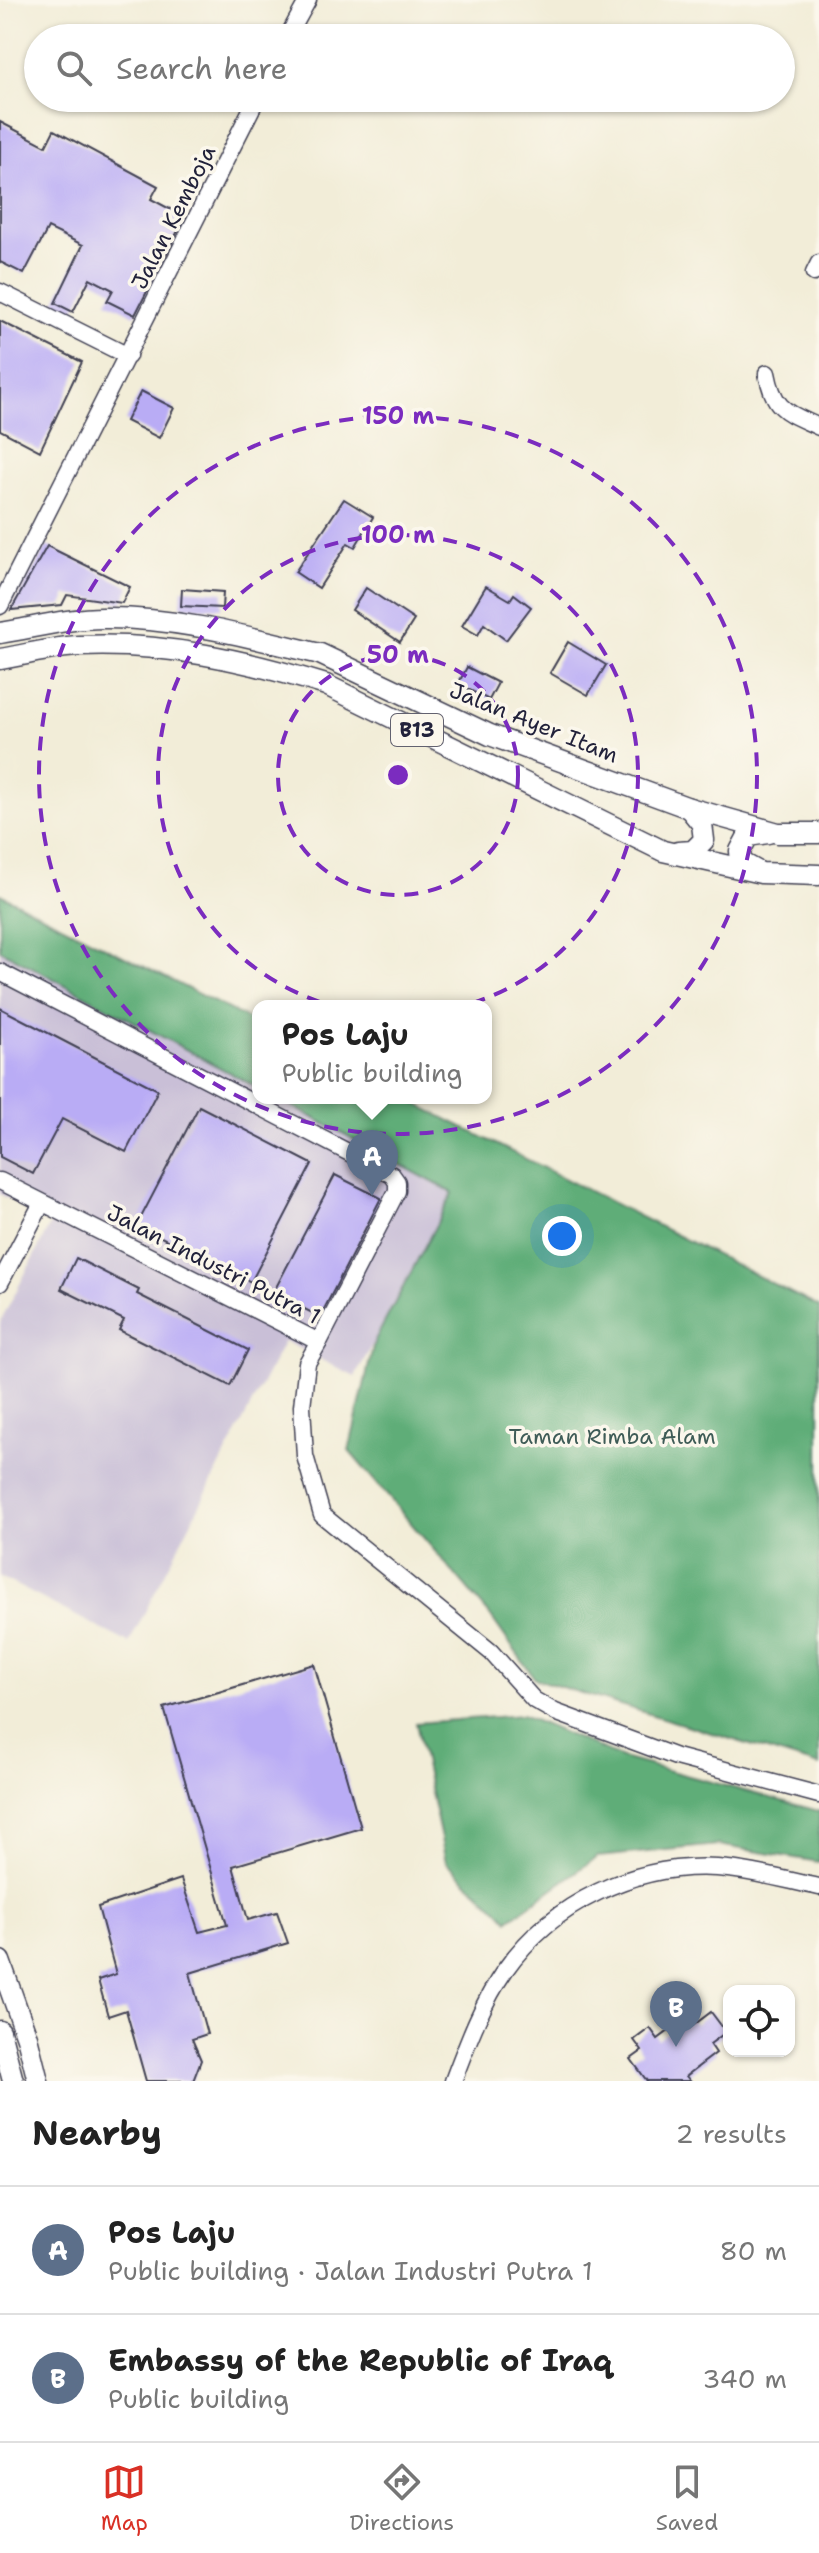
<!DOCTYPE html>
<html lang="en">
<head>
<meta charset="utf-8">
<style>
  body { margin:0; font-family:"Shantell Sans",sans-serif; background:#f2f2f2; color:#222 }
  .controls { position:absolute; right:24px; bottom:24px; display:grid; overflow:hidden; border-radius:16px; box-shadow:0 2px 6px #0004 }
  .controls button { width:72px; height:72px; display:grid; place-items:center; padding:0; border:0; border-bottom:2px solid #e0e0e0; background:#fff; color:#222; font:40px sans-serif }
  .you { position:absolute; left:562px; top:1236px; width:28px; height:28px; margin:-20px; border:6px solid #fff; border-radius:50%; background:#1a73e8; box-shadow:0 0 0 12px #1a73e833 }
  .badge { display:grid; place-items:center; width:52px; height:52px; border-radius:50%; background:#d93025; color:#fff; font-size:26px; font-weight:700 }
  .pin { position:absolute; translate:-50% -66px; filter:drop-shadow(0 2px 4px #0008) }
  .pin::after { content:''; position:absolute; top:42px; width:28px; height:24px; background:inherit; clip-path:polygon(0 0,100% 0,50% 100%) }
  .popup { position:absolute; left:252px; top:1000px; width:240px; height:104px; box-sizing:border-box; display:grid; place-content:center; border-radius:16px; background:#fff; filter:drop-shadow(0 2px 6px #0005); font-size:26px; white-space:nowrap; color:#767676 }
  .popup b { font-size:30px; color:#222 }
  .popup::after { content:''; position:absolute; left:50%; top:100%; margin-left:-16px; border:16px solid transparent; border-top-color:#fff }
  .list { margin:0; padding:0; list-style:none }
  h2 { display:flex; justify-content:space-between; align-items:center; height:104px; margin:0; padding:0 32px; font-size:34px }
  h2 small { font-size:26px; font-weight:400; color:#767676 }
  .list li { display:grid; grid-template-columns:52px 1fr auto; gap:24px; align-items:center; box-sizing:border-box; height:128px; padding:0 32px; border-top:2px solid #e0e0e0 }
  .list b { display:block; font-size:30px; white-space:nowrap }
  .list p { margin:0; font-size:26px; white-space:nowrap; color:#767676 }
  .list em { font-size:26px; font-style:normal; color:#767676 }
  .icon { flex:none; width:44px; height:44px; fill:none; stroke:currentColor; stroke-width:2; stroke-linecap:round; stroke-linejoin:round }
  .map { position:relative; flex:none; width:819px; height:2081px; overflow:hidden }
  .search { position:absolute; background:#fff; box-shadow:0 2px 6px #0004; left:24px; right:24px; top:24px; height:88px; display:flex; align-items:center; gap:20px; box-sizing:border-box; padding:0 28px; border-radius:44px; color:#767676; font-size:30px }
  .sheet { height:360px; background:#fff }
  nav { display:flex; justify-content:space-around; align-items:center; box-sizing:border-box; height:112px; border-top:2px solid #e0e0e0; background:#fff; font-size:22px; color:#767676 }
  nav a { display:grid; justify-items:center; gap:4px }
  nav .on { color:#d93025 }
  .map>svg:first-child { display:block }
  .industrial { fill:#c9bfd7 }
  .forest { fill:#5fad78; stroke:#40685a; stroke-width:2 }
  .building { fill:#b9acf5 }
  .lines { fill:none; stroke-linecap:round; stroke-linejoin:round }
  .minor-casing { stroke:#414053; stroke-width:19 }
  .major-casing { stroke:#414053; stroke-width:23 }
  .minor { stroke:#fff; stroke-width:16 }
  .major { stroke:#fff; stroke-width:20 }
  .ring { fill:none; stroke:#7b2cbf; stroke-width:4; stroke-dasharray:14 10 }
  .labels { text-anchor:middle; stroke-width:7; stroke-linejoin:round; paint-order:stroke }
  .shield { fill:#fbf7ec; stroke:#636270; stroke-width:2 }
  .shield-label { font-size:20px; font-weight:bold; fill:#22223b }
  .street-label { font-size:22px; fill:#22223b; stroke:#fbf7ec }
  .park-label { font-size:22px; fill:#3f5c57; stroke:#fbf7ec }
  .centre { fill:#7b2cbf; stroke:#fbf7ec; stroke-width:4 }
  .ring-label { font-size:24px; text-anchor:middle; font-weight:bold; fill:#7b2cbf; stroke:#fbf7ec; stroke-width:7; stroke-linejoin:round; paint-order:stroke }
</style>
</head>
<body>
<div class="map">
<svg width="819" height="2081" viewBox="0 0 819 2081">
  <rect width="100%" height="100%" fill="#fbf7ec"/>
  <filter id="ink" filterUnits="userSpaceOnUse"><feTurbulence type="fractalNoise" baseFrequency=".0125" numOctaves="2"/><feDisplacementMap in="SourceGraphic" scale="16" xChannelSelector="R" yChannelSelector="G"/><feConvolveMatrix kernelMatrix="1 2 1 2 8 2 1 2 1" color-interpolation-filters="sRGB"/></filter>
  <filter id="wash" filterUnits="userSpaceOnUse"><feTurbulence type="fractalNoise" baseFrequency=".006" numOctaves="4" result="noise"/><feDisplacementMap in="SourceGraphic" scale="32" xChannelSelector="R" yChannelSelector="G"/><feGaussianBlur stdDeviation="1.8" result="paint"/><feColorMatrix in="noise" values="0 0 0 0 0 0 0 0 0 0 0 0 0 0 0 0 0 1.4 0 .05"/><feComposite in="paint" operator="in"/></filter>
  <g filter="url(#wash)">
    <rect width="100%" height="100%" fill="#f2edd8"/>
    <path class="industrial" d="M 0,950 L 258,1088 L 258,1098 L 277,1098 L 453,1192 L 355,1377 L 284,1341 L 129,1643 L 0,1577 L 0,1323 L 52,1221 L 0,1194 Z"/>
    <g class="forest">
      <path d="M 0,894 L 258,1024 L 258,1088 L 0,950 Z"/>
      <path d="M 277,1098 L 405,1098 L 819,1307 L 819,1766 L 535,1679 L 489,1614 L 349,1451 L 374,1342 L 453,1193 Z"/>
      <path d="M 522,1715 L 622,1758 L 819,1811 L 819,1862 L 718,1845 L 597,1857 L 509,1920 L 446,1862 L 416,1723 Z"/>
    </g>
    <g id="blocks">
      <g class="building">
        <path d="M 0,122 L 46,146 L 54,130 L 158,186 L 151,199 L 185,217 L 135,315 L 107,301 L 113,290 L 90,278 L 73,312 L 55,303 L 83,245 L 48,228 L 24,274 L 0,262 Z"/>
        <path d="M 0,321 L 82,362 L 40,451 L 0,430 Z"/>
        <path d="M 141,391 L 174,408 L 159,438 L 126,421 Z"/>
        <path d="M 344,499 L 373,517 L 355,547 L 348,543 L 319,588 L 295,572 Z"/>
        <path d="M 47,546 L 130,587 L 122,603 L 67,595 L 62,605 L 11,610 Z"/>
        <path d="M 486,586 L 510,600 L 514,594 L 531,607 L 506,640 L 484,624 L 478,635 L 462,626 Z"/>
        <path d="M 366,588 L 414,620 L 400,642 L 352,610 Z"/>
        <path d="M 182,589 L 223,592 L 222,608 L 181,606 Z"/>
        <path d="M 568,642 L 606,665 L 588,695 L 550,673 Z"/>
        <path d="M 467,667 L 498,683 L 489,700 L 458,684 Z"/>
        <path d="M 0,1008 L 158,1090 L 126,1152 L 62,1119 L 33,1174 L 0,1157 Z"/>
        <path d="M 199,1106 L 312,1164 L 251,1282 L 137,1225 Z"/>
        <path d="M 335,1175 L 381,1198 L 320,1317 L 273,1293 Z"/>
        <path d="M 76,1258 L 139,1290 L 137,1294 L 248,1350 L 230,1386 L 119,1330 L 124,1320 L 61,1289 Z"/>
        <path d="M 314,1664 L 361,1828 L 233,1866 L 248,1920 L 277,1912 L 288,1943 L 190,1973 L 207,2034 L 192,2039 L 201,2060 L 193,2081 L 146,2081 L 126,2010 L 108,2016 L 98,1980 L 116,1974 L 98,1907 L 181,1879 L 199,1932 L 227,1925 L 164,1708 Z"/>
        <path d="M 711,2012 L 726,2032 L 710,2044 L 716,2053 L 686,2076 L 690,2081 L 647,2081 L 631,2059 L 642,2051 L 634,2040 L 650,2028 L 658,2039 L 689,2016 L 695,2024 Z"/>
      </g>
    </g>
  </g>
  <g filter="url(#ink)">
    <use href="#blocks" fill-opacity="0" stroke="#414053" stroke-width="2"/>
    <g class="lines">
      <g class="minor-casing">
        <g id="minor">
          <path d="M 287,38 L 308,0"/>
          <path d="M 814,273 L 819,263"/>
          <path d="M 0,292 L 128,356"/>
          <path d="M 767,373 C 774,411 787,412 819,427"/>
          <path d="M 0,606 L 257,98"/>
          <path d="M 0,972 L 392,1175 L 397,1182 L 397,1191 L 319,1342 L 0,1181"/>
          <path d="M 0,1283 L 42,1203"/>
          <path d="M 319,1342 L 307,1363 L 302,1406 L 305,1456 L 322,1515 L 491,1652 L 534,1700 L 555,1712 L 676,1757 L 819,1795"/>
          <path d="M 453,2081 C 467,2044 482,2003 505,1970 C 552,1903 635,1863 717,1868 C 751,1870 785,1880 819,1887"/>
        </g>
      </g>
      <g class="major-casing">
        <g id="major">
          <path d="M 0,633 C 33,628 69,618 103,618 C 177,617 249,637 320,654 L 490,735 L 689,808 L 778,833 L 819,833"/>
          <path d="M 0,659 C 26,655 53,647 79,646 C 164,642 245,660 326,685 L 663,851 L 761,873 L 819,875"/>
          <path d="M 678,852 L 693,851 L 704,840 L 702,824 L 689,808"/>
          <path d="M 757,871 L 741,862 L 740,851 L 748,836 L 768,833"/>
          <path d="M 0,1961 L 27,2037 L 38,2081"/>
          <path d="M 0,2031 L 13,2081"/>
        </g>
      </g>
      <use href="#minor" class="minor"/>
      <use href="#major" class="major"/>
    </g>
  </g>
  <g class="ring">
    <circle cx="398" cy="775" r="120"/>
    <circle cx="398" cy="775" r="240"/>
    <circle cx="398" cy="775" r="359"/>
  </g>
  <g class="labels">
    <rect class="shield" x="391" y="714" width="52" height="32" rx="6"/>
    <g class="shield-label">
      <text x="417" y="737">B13</text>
    </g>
    <g class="street-label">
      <text transform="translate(173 217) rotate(-63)" y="8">Jalan Kemboja</text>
      <text transform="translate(534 722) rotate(22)" y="8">Jalan Ayer Itam</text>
      <text transform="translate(214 1264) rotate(27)" y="8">Jalan Industri Putra 1</text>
    </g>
    <g class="park-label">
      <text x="612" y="1444">Taman Rimba Alam</text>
    </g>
  </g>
  <circle cx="398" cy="775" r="12" class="centre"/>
  <g class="ring-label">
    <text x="398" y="424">150 m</text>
    <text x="398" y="543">100 m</text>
    <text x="398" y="663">50 m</text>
  </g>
</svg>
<div class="controls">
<button><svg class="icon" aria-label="locate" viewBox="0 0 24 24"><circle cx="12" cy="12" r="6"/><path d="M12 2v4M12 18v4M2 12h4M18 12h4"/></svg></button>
</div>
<div class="you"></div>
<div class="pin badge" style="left:372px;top:1196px;background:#5c6f8a">A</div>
<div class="popup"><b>Pos Laju</b>Public building</div>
<div class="pin badge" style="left:676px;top:2047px;background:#5c6f8a">B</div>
<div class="search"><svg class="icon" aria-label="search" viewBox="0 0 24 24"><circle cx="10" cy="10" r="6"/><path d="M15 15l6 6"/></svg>Search here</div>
</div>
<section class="sheet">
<h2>Nearby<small>2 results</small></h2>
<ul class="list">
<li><span class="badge" style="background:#5c6f8a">A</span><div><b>Pos Laju</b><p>Public building · Jalan Industri Putra 1</p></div><em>80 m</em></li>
<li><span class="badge" style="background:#5c6f8a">B</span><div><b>Embassy of the Republic of Iraq</b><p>Public building</p></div><em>340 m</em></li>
</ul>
</section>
<nav>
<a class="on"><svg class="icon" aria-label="map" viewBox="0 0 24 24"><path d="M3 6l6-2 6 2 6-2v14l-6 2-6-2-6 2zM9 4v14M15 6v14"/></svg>Map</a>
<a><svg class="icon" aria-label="directions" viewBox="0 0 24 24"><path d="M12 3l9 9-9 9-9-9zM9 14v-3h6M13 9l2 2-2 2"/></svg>Directions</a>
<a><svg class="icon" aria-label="saved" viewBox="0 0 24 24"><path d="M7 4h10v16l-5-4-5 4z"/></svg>Saved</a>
</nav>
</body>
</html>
